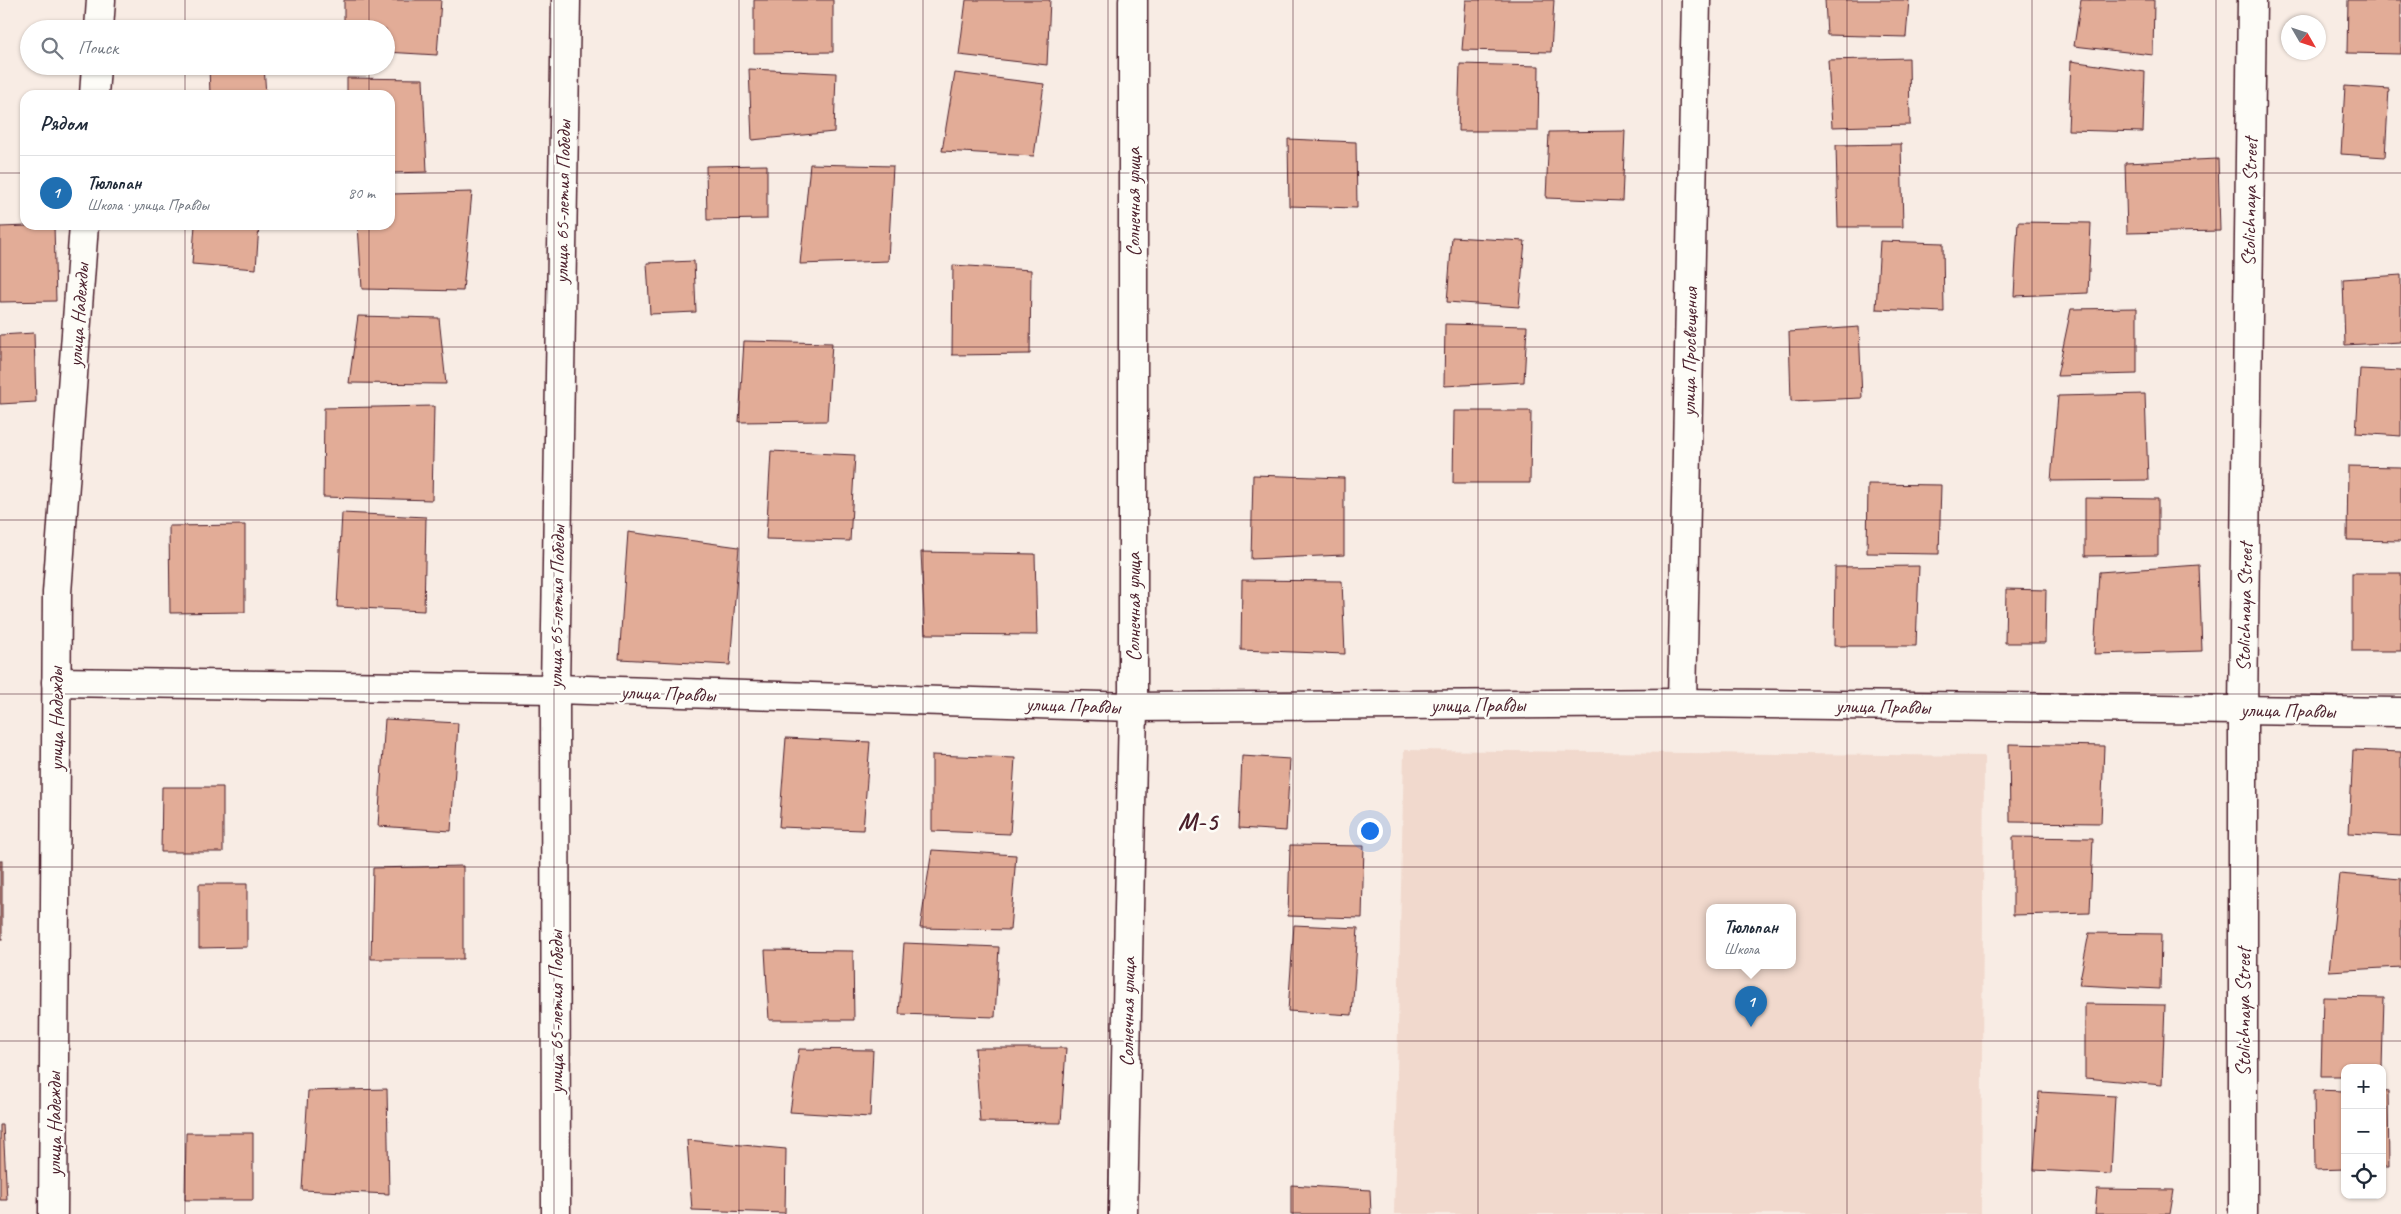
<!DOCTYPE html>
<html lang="ru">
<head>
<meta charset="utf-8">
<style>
  body { margin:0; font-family:Caveat,sans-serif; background:#f2f2f3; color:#1f2937 }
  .controls { position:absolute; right:15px; bottom:15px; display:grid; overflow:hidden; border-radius:10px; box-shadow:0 1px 4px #0004 }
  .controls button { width:45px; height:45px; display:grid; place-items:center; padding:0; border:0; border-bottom:1px solid #e0e1e3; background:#fff; color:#1f2937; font:25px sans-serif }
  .compass { position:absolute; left:2281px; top:15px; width:45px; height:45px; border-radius:50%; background:#fff; box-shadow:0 1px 4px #0004; rotate:129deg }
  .you { position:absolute; left:1369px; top:830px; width:18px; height:18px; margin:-12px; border:4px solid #fff; border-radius:50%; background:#1a73e8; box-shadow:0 0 0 8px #1a73e833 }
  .badge { display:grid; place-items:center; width:32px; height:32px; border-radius:50%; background:#1f6fb2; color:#fff; font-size:16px; font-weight:700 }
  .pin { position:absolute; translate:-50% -41px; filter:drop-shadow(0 1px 2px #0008) }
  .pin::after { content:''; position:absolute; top:26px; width:18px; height:15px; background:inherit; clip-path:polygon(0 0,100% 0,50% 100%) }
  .popup { position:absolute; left:1706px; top:904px; width:90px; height:65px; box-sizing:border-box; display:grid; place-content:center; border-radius:10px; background:#fff; filter:drop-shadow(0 1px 4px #0005); font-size:16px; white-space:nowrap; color:#747a83 }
  .popup b { font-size:19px; color:#1f2937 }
  .popup::after { content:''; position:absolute; left:50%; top:100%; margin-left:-10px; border:10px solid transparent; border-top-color:#fff }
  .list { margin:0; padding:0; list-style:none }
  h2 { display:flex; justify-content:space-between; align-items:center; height:65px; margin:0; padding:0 20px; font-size:21px }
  h2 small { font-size:16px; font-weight:400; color:#747a83 }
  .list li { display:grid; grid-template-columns:32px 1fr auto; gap:15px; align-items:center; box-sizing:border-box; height:75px; padding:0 20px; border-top:1px solid #e0e1e3 }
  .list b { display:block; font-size:19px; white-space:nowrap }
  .list p { margin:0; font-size:16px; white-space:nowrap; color:#747a83 }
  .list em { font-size:16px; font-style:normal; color:#747a83 }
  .icon { flex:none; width:28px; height:28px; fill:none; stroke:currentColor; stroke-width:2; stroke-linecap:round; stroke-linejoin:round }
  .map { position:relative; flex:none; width:2401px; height:1214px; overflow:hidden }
  .search { position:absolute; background:#fff; box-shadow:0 1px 4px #0004; left:20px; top:20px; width:375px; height:55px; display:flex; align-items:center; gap:12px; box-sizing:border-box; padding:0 18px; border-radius:28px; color:#747a83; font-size:19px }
  .panel { position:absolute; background:#fff; box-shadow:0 1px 4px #0004; left:20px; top:90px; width:375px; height:140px; border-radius:15px }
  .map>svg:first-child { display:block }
  .built { fill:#f1d9cd; fill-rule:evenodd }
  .building { fill:#e2ac97; stroke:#4a1f2b }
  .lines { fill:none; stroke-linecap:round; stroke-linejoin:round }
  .street-casing { stroke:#4a1f2b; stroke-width:31 }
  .street { stroke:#fdfcf7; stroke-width:28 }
  .grid { fill:none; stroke:#4a1f2b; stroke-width:1; stroke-opacity:0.55 }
  .labels { text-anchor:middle; stroke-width:5; stroke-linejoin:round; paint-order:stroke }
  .street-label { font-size:20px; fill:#4a1f2b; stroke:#fdfcf7 }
  .district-label { font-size:25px; font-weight:bold; letter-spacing:1px; fill:#4a1f2b; stroke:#fdfcf7 }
</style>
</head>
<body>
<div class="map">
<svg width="2401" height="1214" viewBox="0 0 2401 1214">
  <rect width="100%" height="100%" fill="#f8ece4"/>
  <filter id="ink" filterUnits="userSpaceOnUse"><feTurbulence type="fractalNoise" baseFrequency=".02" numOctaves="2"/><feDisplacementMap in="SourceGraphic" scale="10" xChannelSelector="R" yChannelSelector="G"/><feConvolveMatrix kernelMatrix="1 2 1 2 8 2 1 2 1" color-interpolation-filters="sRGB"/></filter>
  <g filter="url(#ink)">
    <path class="built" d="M 1404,750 L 1984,756 L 1981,1214 L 1394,1214 ZM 1710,908 L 1792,908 L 1792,966 L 1710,966 Z"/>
    <g class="building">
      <path d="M 344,0 L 441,0 L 437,55 L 386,52 L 386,29 L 344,29 Z"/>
      <path d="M 754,0 L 833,0 L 833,52 L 754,53 Z"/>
      <path d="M 966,0 L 1050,0 L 1047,65 L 959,55 Z"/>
      <path d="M 1466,0 L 1554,0 L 1551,52 L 1462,50 Z"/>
      <path d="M 1825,0 L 1909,0 L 1906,37 L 1827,35 Z"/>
      <path d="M 2081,0 L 2154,0 L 2153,55 L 2074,46 Z"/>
      <path d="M 2348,0 L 2401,0 L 2401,54 L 2347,53 Z"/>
      <path d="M 1909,58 L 1910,125 L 1832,127 L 1828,60 Z"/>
      <path d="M 2071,61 L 2145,72 L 2143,132 L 2068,130 Z"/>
      <path d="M 1460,64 L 1539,66 L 1538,131 L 1458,131 Z"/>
      <path d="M 209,66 L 264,66 L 266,95 L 210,95 Z"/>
      <path d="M 749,69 L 836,73 L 834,132 L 752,140 Z"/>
      <path d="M 955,73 L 1044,84 L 1034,156 L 942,151 Z"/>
      <path d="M 347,78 L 423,79 L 427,172 L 390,173 L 390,95 L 347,95 Z"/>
      <path d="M 2345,86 L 2389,89 L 2385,157 L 2341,154 Z"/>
      <path d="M 1625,131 L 1622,201 L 1546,198 L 1549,132 Z"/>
      <path d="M 1288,139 L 1356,142 L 1357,208 L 1289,206 Z"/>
      <path d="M 1901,144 L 1903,227 L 1838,227 L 1836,145 Z"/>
      <path d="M 2218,159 L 2220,231 L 2127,233 L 2125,163 Z"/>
      <path d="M 810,164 L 893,166 L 888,261 L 800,264 Z"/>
      <path d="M 767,165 L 767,219 L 707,220 L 706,166 Z"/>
      <path d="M 472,192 L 463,291 L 362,289 L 358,225 L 390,225 L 390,194 Z"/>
      <path d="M 2018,222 L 2091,223 L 2088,293 L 2014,296 Z"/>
      <path d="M 54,225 L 56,301 L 0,302 L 0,227 Z"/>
      <path d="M 195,225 L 259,225 L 256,269 L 192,264 Z"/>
      <path d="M 1452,237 L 1525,241 L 1519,307 L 1447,302 Z"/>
      <path d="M 1880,241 L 1943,243 L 1944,312 L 1876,309 Z"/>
      <path d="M 694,261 L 696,312 L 650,314 L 647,263 Z"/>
      <path d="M 953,265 L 1031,270 L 1030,354 L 952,355 Z"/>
      <path d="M 2401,275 L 2401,342 L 2345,345 L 2343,279 Z"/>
      <path d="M 2137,308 L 2137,374 L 2057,376 L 2071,309 Z"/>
      <path d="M 358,316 L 439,318 L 446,384 L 349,383 Z"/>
      <path d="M 1445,324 L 1527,326 L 1524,382 L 1444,386 Z"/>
      <path d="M 1859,327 L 1862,398 L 1791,401 L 1789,332 Z"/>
      <path d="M 34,333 L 36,402 L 0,404 L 0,335 Z"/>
      <path d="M 744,341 L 832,343 L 827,421 L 739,422 Z"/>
      <path d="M 2360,369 L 2401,371 L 2401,436 L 2356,433 Z"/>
      <path d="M 2145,394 L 2148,480 L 2051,481 L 2058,396 Z"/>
      <path d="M 434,406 L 432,500 L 323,497 L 324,408 Z"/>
      <path d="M 1454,411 L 1531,411 L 1530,483 L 1453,483 Z"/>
      <path d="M 771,451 L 855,455 L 850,541 L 766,539 Z"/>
      <path d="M 2348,466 L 2401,467 L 2401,541 L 2347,540 Z"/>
      <path d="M 1253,475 L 1344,478 L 1344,555 L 1251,559 Z"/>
      <path d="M 1868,484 L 1941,485 L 1939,554 L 1867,553 Z"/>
      <path d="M 2085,498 L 2158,499 L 2158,555 L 2085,556 Z"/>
      <path d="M 342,513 L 426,517 L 424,611 L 337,607 Z"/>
      <path d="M 245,525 L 245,612 L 170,613 L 169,526 Z"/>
      <path d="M 628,532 L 739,547 L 730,665 L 619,659 Z"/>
      <path d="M 921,552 L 1035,554 L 1037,635 L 925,634 Z"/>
      <path d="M 2199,565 L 2202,651 L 2094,654 L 2099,572 Z"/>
      <path d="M 1919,566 L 1916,646 L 1834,646 L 1835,567 Z"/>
      <rect x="2352" y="573" width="49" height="78"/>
      <path d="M 1242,580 L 1342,581 L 1345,654 L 1241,650 Z"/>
      <path d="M 2006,589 L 2046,590 L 2045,643 L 2005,643 Z"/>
      <path d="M 385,719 L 458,723 L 451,831 L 378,826 Z"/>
      <path d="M 786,738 L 870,742 L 863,830 L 779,827 Z"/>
      <path d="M 2009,744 L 2104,746 L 2101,823 L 2010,822 Z"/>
      <path d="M 2353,750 L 2401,752 L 2401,836 L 2349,833 Z"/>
      <path d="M 932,755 L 1015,758 L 1010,834 L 932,831 Z"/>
      <path d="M 1242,756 L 1290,759 L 1286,831 L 1239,828 Z"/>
      <path d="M 162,787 L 223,787 L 223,852 L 161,852 Z"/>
      <path d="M 2013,837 L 2093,838 L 2090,913 L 2013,915 Z"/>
      <path d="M 1290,845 L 1364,846 L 1362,918 L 1288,916 Z"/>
      <path d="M 932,850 L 1016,855 L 1010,930 L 920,928 Z"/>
      <rect x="0" y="861" width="2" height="78"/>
      <path d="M 463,866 L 463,959 L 371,959 L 373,868 Z"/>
      <path d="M 2339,874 L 2401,879 L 2401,967 L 2329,971 Z"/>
      <path d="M 199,884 L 247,884 L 247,947 L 199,948 Z"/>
      <path d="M 1294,925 L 1358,928 L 1352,1015 L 1288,1011 Z"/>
      <path d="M 2089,933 L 2161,934 L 2160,989 L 2079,985 Z"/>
      <path d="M 904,943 L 999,947 L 995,1017 L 899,1014 Z"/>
      <path d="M 765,950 L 853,951 L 854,1020 L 769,1020 Z"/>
      <path d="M 2323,997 L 2384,998 L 2382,1068 L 2345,1068 L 2345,1076 L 2321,1076 Z"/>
      <path d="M 2085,1004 L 2165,1005 L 2162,1085 L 2085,1078 Z"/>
      <path d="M 975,1048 L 1066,1048 L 1061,1123 L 980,1122 Z"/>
      <path d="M 799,1049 L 873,1050 L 870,1117 L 790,1112 Z"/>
      <path d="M 387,1089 L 389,1194 L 302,1190 L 308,1091 Z"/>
      <path d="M 2314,1090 L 2345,1091 L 2345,1169 L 2315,1170 Z"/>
      <path d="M 2382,1091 L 2388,1092 L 2389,1167 L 2382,1167 Z"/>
      <path d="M 2039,1092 L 2115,1096 L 2111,1174 L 2034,1170 Z"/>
      <path d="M 0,1125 L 3,1125 L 7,1200 L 0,1200 Z"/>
      <path d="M 186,1133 L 253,1133 L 253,1200 L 185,1200 Z"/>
      <path d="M 687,1140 L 786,1149 L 785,1213 L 692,1210 Z"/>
      <path d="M 1291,1185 L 1370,1190 L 1371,1214 L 1291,1214 Z"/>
      <path d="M 2097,1189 L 2174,1190 L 2170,1214 L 2095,1214 Z"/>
    </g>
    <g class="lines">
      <g class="street-casing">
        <g id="street">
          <path d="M 99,29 L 101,0"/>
          <path d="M 94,95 L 96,66"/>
          <path d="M 56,682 L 555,689 L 1133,707 L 1682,703 L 2401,712"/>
          <path d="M 1682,703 L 1696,0"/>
          <path d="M 53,1214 L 57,593 L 84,225"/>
          <path d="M 556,1214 L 555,689 L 566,0"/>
          <path d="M 1123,1214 L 1133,707 L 1133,0"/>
          <path d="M 2243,1214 L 2243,710 L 2252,0"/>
        </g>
      </g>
      <use href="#street" class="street"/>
    </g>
  </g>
  <path class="grid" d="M 185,0 L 185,29M 369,0 L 369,29M 554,0 L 554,1214M 739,0 L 739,1214M 923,0 L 923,1214M 1108,0 L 1108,1214M 1293,0 L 1293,1214M 1478,0 L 1478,1214M 1662,0 L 1662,1214M 1847,0 L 1847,1214M 2032,0 L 2032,1214M 2216,0 L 2216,1214M 185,66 L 185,95M 369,66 L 369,95M 0,173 L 25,173M 390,173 L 2401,173M 185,225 L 185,1214M 369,225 L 369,1214M 0,347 L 2401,347M 0,520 L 2401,520M 0,694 L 2401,694M 0,867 L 2401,867M 0,1041 L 2401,1041"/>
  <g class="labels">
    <g class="street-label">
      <text transform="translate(562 202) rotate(-89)" y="7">улица 65-летия Победы</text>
      <text transform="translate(1133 202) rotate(-90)" y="7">Солнечная улица</text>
      <text transform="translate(2249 202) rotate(-89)" y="7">Stolichnaya Street</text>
      <text transform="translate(78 315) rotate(-86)" y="7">улица Надежды</text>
      <text transform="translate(1689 352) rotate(-89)" y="7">улица Просвещения</text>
      <text transform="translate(556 607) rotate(-89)" y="7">улица 65-летия Победы</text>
      <text transform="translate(1133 607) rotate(-90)" y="7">Солнечная улица</text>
      <text transform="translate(2244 607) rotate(-89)" y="7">Stolichnaya Street</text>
      <text transform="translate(668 693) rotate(2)" y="7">улица Правды</text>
      <text transform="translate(1073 705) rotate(2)" y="7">улица Правды</text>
      <text x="1478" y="712">улица Правды</text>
      <text transform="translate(1883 706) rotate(1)" y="7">улица Правды</text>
      <text transform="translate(2288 710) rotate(1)" y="7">улица Правды</text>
      <text transform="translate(56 719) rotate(-90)" y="7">улица Надежды</text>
      <text transform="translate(556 1012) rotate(-90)" y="7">улица 65-летия Победы</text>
      <text transform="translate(1127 1012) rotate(-89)" y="7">Солнечная улица</text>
      <text transform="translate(2243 1012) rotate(-90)" y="7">Stolichnaya Street</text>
      <text transform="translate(54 1124) rotate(-90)" y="7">улица Надежды</text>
    </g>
    <g class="district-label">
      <text x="1198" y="830">М-5</text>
    </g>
  </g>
</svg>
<div class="controls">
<button>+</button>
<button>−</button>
<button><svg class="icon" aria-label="locate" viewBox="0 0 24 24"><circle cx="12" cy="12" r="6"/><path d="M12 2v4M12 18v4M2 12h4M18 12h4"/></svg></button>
</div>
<svg class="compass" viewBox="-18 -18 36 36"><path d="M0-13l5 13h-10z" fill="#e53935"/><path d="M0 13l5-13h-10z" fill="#747a83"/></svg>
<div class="you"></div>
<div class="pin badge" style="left:1751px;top:1027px">1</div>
<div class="popup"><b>Тюльпан</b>Школа</div>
<div class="search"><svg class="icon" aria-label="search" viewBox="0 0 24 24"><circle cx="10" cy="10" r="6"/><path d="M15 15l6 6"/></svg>Поиск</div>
<section class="panel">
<h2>Рядом<small></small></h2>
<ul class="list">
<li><span class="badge">1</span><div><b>Тюльпан</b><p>Школа · улица Правды</p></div><em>80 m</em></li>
</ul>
</section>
</div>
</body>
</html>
